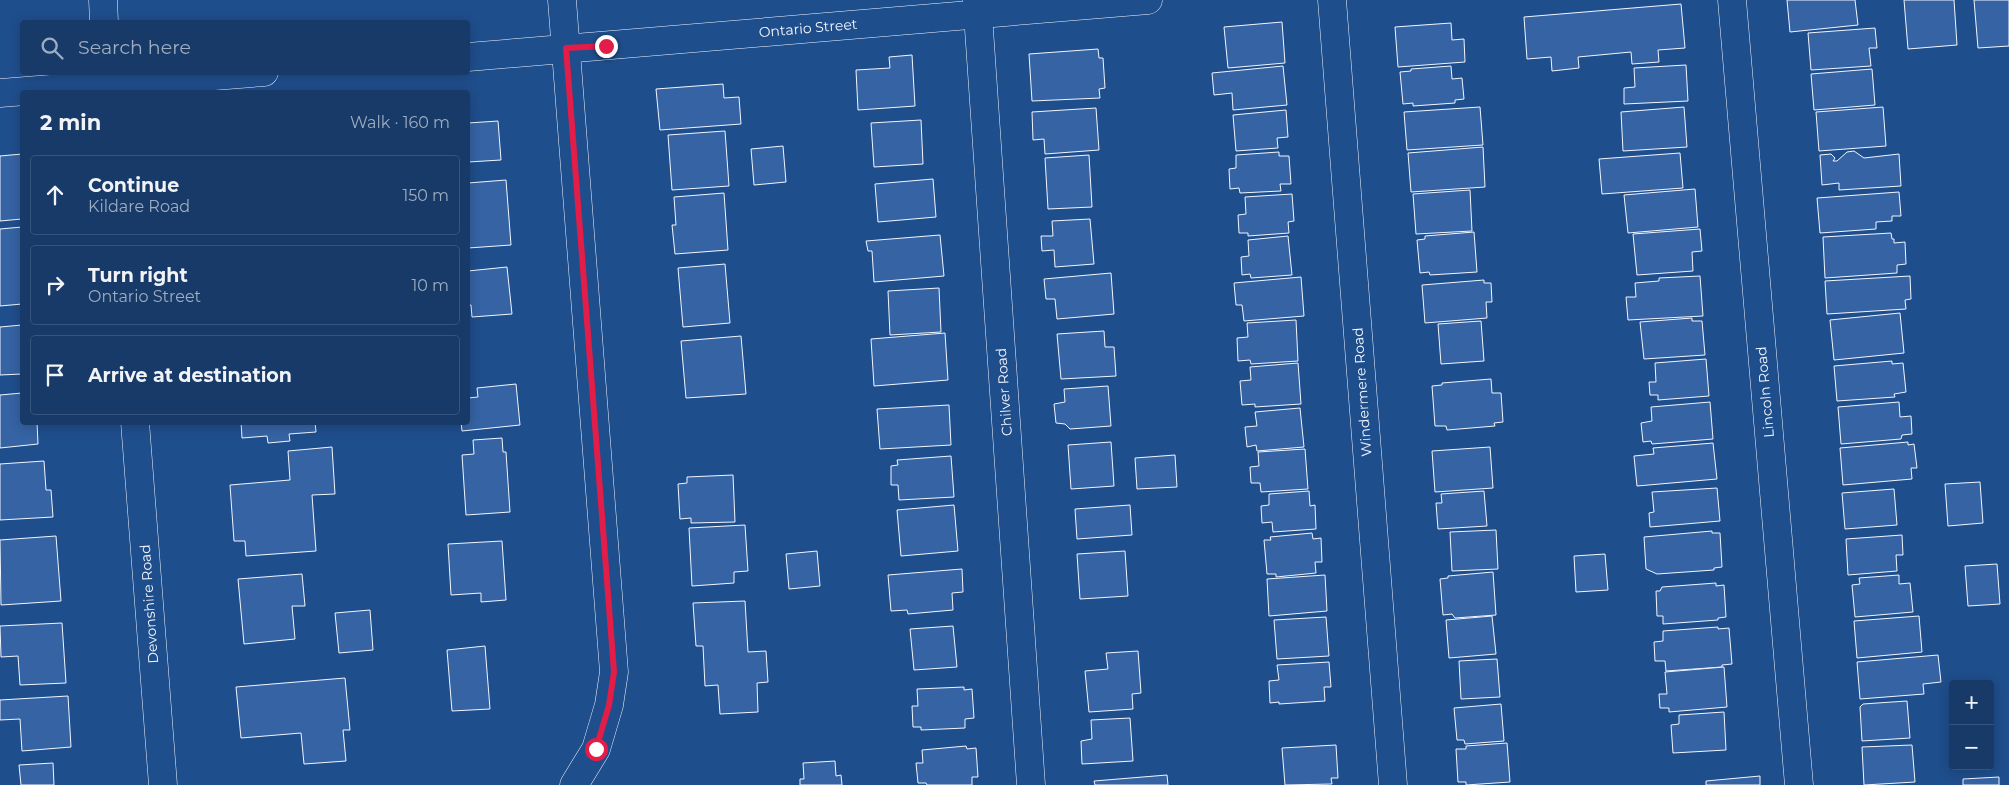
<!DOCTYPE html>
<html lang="en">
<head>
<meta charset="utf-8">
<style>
  body { margin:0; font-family:Montserrat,sans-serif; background:#244571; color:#f1f3f6 }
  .controls { position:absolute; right:15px; bottom:15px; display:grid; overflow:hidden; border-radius:5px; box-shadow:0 2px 12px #0003 }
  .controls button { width:45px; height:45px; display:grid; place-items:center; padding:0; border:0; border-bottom:1px solid #36547d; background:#173a69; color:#f1f3f6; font:25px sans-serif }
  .stop { position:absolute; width:15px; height:15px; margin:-11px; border:4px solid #e11d48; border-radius:50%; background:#fff }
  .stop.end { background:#e11d48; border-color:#fff; box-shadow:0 1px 5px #0008 }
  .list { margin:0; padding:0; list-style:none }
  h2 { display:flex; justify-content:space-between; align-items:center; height:65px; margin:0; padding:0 20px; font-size:21px }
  h2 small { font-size:16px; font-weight:400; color:#9eadc0 }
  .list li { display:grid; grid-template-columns:32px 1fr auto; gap:15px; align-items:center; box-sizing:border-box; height:80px; margin:0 10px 10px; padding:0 10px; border:1px solid #36547d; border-radius:5px }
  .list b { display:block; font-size:19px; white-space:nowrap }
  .list p { margin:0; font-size:16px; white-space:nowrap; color:#9eadc0 }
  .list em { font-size:16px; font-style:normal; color:#9eadc0 }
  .icon { flex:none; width:28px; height:28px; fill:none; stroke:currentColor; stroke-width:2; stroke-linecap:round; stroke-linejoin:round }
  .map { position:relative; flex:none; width:2009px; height:785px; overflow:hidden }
  .search { position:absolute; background:#173a69; box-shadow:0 2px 12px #0003; left:20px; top:20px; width:450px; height:55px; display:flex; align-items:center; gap:12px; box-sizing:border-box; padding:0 18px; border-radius:5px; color:#9eadc0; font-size:19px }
  .panel { position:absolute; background:#173a69; box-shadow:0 2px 12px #0003; left:20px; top:90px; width:450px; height:335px; border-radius:5px }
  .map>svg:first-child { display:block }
  .building { fill:#3563a3; stroke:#f2f6ff }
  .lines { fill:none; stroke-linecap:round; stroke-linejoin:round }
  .minor-casing { stroke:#f2f6ff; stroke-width:29 }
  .minor { stroke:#1f4e8c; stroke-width:28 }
  .route { stroke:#e11d48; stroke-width:6 }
  .labels { text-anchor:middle; stroke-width:4; stroke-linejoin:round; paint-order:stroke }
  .street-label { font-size:14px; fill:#f2f6ff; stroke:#1f4e8c }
</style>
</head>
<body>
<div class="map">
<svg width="2009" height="785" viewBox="0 0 2009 785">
  <rect width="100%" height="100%" fill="#1f4e8c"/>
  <g class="building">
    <path d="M 1787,0 L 1855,0 L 1858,25 L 1790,32 Z"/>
    <path d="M 1904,0 L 1954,0 L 1957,45 L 1908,49 Z"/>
    <path d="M 1974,0 L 2009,0 L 2009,46 L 1978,48 Z"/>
    <path d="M 1681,4 L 1685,48 L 1658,50 L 1659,62 L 1632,64 L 1631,52 L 1578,57 L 1579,68 L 1552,71 L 1551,57 L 1527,59 L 1524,17 Z"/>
    <path d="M 1282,22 L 1285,63 L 1228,68 L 1224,27 Z"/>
    <path d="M 1451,23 L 1452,40 L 1464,39 L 1465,62 L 1398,67 L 1395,27 Z"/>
    <path d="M 1875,28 L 1877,48 L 1869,48 L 1871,66 L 1811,70 L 1808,33 Z"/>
    <path d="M 1098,49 L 1099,58 L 1103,58 L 1105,88 L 1099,89 L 1100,98 L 1032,101 L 1029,54 Z"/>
    <path d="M 912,55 L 915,106 L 858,110 L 856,70 L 890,68 L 889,57 Z"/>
    <path d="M 1686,65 L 1688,101 L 1624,104 L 1624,88 L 1635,87 L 1634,68 Z"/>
    <path d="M 1283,66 L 1287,105 L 1233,110 L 1232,93 L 1214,95 L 1212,73 Z"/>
    <path d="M 1451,66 L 1452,79 L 1462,78 L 1464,99 L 1455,100 L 1455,103 L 1413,106 L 1413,103 L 1403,104 L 1400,72 L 1411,71 L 1411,69 Z"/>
    <path d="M 1872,69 L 1875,105 L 1814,110 L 1811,74 Z"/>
    <path d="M 723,84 L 724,98 L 739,97 L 741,124 L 660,130 L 656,89 Z"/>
    <path d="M 1480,107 L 1483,145 L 1407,150 L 1404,112 Z"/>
    <path d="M 1684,107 L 1687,147 L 1623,151 L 1621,112 Z"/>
    <path d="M 1883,107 L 1886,146 L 1819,151 L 1816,112 Z"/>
    <path d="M 1096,108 L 1099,150 L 1045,154 L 1044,139 L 1033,140 L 1032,112 Z"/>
    <path d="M 1286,110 L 1288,137 L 1277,138 L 1278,148 L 1236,151 L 1233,115 Z"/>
    <path d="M 921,120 L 923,164 L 874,167 L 871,123 Z"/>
    <path d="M 498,121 L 501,160 L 468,162 L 468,123 Z"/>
    <path d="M 725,131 L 729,186 L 672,190 L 668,135 Z"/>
    <path d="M 783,146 L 786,182 L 754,185 L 751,149 Z"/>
    <path d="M 1483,147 L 1485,187 L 1411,192 L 1408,153 Z"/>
    <path d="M 1854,151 L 1864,158 L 1899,154 L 1901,186 L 1839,190 L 1839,183 L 1822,185 L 1820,155 L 1831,154 L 1835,158 L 1833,161 L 1837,161 L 1847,152 Z"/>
    <path d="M 1279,152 L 1279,156 L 1289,156 L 1291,184 L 1280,184 L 1281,191 L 1240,193 L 1239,188 L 1230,189 L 1229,169 L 1236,168 L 1236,155 Z"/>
    <path d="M 1680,153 L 1683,188 L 1602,194 L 1599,159 Z"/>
    <path d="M 22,154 L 22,219 L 0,221 L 0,156 Z"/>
    <path d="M 1089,155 L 1092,207 L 1048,209 L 1045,158 Z"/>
    <path d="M 933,179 L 936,217 L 878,222 L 875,184 Z"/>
    <path d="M 506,180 L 511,245 L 468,248 L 468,183 Z"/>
    <path d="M 1695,189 L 1698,227 L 1628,233 L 1624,195 Z"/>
    <path d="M 1470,190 L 1472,231 L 1416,234 L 1413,194 Z"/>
    <path d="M 1899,192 L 1901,216 L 1892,216 L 1892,221 L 1876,222 L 1876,229 L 1820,233 L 1817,198 Z"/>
    <path d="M 724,193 L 728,250 L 675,254 L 672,225 L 676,225 L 674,197 Z"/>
    <path d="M 1292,194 L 1294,221 L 1288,222 L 1289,233 L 1248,236 L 1248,233 L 1239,233 L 1238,215 L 1246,214 L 1245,197 Z"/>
    <path d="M 1090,219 L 1094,264 L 1055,267 L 1054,250 L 1042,251 L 1041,236 L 1053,236 L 1052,221 Z"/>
    <path d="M 22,227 L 22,304 L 0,306 L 0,229 Z"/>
    <path d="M 1700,229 L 1702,251 L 1692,252 L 1693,271 L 1637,275 L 1633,234 Z"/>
    <path d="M 1474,232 L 1477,272 L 1430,275 L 1429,272 L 1420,273 L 1417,240 L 1425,239 L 1425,236 Z"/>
    <path d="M 1891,233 L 1892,239 L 1894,239 L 1894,243 L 1905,242 L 1906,264 L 1897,265 L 1897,273 L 1825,278 L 1823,237 Z"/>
    <path d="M 940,235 L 944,276 L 874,282 L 872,251 L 868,251 L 866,241 Z"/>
    <path d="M 1288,236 L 1292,275 L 1251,278 L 1250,274 L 1242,275 L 1241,257 L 1249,256 L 1248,240 Z"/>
    <path d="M 725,264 L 730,323 L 683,327 L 678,268 Z"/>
    <path d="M 507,267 L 512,314 L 472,317 L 471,305 L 468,305 L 468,271 Z"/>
    <path d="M 1111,273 L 1114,314 L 1057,319 L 1055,299 L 1046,299 L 1044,279 Z"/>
    <path d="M 1700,276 L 1703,316 L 1628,320 L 1626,297 L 1636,297 L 1635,283 L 1659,281 L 1659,278 Z"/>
    <path d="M 1910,276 L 1911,299 L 1905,300 L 1906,309 L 1827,314 L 1825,281 Z"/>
    <path d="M 1301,277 L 1304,316 L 1244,321 L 1242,305 L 1236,305 L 1234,283 Z"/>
    <path d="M 1484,280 L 1484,283 L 1491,283 L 1492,302 L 1486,302 L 1487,318 L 1425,323 L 1422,285 Z"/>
    <path d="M 939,288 L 941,332 L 890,335 L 888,291 Z"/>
    <path d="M 1900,313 L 1904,353 L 1834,360 L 1830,320 Z"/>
    <path d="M 1692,318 L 1692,321 L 1702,321 L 1705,355 L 1644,359 L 1640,322 Z"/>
    <path d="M 1296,320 L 1298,361 L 1251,364 L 1250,360 L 1238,361 L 1237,338 L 1248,337 L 1247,323 Z"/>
    <path d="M 1481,321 L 1484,361 L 1441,364 L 1438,324 Z"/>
    <path d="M 22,325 L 22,374 L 0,375 L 0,327 Z"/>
    <path d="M 1104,331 L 1105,347 L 1114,347 L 1116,376 L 1061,379 L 1057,334 Z"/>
    <path d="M 945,333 L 948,380 L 874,386 L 871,339 Z"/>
    <path d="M 741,336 L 746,394 L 686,398 L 681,341 Z"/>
    <path d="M 1706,359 L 1709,396 L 1658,400 L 1658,395 L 1650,395 L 1649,382 L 1656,382 L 1655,363 Z"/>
    <path d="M 1892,361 L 1892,364 L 1903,363 L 1906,392 L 1894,394 L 1895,397 L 1837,401 L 1834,366 Z"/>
    <path d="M 1298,363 L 1301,404 L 1255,407 L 1255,404 L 1242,405 L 1240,381 L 1251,380 L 1250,367 Z"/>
    <path d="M 1491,379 L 1492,393 L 1501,393 L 1503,422 L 1494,423 L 1495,426 L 1447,430 L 1446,426 L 1435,426 L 1432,386 L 1442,385 L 1442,383 Z"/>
    <path d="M 516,384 L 520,425 L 462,431 L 461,422 L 468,422 L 468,398 L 478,397 L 477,388 Z"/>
    <path d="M 1108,386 L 1111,426 L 1070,429 L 1065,424 L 1056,423 L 1054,404 L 1065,402 L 1064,389 Z"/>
    <path d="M 22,393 L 22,422 L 37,422 L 38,444 L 0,448 L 0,395 Z"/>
    <path d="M 1710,402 L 1713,439 L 1652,444 L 1651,441 L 1643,442 L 1641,423 L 1652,421 L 1651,407 Z"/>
    <path d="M 1899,402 L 1900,417 L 1911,416 L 1912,434 L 1902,435 L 1901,439 L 1841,444 L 1838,407 Z"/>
    <path d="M 949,405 L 951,445 L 880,449 L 877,409 Z"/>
    <path d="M 1300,408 L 1304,447 L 1257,451 L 1256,445 L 1247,447 L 1245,427 L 1257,426 L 1255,412 Z"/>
    <path d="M 241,422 L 315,422 L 316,432 L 289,434 L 290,441 L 268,443 L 267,436 L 242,438 Z"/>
    <path d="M 502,438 L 503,452 L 506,452 L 510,512 L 466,515 L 462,455 L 474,454 L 473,440 Z"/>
    <path d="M 1111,442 L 1114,486 L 1071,489 L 1068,445 Z"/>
    <path d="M 1908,442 L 1908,445 L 1914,444 L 1917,468 L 1911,468 L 1912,479 L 1843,485 L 1840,448 Z"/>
    <path d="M 1713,443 L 1717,479 L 1637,486 L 1634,456 L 1654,454 L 1653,448 Z"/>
    <path d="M 332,447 L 335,494 L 312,495 L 316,551 L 246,556 L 245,541 L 234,541 L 230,485 L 290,480 L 288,451 Z"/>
    <path d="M 1490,447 L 1493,488 L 1435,492 L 1432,451 Z"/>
    <path d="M 1305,449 L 1308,489 L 1261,492 L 1260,483 L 1251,483 L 1250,467 L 1259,466 L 1258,452 Z"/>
    <path d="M 1175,455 L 1177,487 L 1137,489 L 1135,458 Z"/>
    <path d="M 951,456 L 954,497 L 899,500 L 898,485 L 891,485 L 891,466 L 898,465 L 897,460 Z"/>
    <path d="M 44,461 L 46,490 L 51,490 L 53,517 L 0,520 L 0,464 Z"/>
    <path d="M 733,475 L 735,522 L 691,523 L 691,518 L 680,519 L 678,484 L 687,483 L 687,477 Z"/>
    <path d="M 1980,482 L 1983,523 L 1948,526 L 1945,484 Z"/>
    <path d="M 1717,488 L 1720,521 L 1650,527 L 1649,513 L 1654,512 L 1652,492 Z"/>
    <path d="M 1894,489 L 1897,525 L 1845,529 L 1842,493 Z"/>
    <path d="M 1309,491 L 1310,506 L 1315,505 L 1316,529 L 1273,532 L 1272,522 L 1262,523 L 1261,506 L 1269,505 L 1269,494 Z"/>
    <path d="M 1484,491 L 1487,526 L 1438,529 L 1436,503 L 1442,503 L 1441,494 Z"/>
    <path d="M 954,505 L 958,551 L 901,556 L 897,510 Z"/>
    <path d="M 1130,505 L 1132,535 L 1077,539 L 1075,509 Z"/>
    <path d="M 745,525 L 748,571 L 734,572 L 734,583 L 692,586 L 689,528 Z"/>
    <path d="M 1496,530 L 1498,569 L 1452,571 L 1450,532 Z"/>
    <path d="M 1712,531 L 1712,533 L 1720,533 L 1722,567 L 1714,568 L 1714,570 L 1657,574 L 1646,569 L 1644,537 Z"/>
    <path d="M 1312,533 L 1313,539 L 1321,538 L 1322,562 L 1315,562 L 1316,573 L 1276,577 L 1276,574 L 1267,574 L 1264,540 L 1271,540 L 1270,537 Z"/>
    <path d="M 1902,535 L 1903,555 L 1896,555 L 1897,571 L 1848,575 L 1846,539 Z"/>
    <path d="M 56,536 L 61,601 L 1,605 L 0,540 Z"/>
    <path d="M 502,541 L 506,600 L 481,602 L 481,593 L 451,595 L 448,544 Z"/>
    <path d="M 817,551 L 820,586 L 789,589 L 786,554 Z"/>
    <path d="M 1125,551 L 1128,596 L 1080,599 L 1077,554 Z"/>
    <path d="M 1605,554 L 1608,590 L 1576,592 L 1574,556 Z"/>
    <path d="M 1997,564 L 2000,604 L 1968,606 L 1965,566 Z"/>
    <path d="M 962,569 L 963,592 L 952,593 L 953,610 L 908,614 L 907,610 L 891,611 L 888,575 Z"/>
    <path d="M 1493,572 L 1496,615 L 1455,618 L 1452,614 L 1443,615 L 1440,579 L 1448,578 L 1448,576 Z"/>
    <path d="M 302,574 L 305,606 L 292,606 L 295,639 L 244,644 L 238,579 Z"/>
    <path d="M 1325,575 L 1327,611 L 1269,616 L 1267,579 Z"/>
    <path d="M 1899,575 L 1899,584 L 1910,583 L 1913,612 L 1855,617 L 1852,585 L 1860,584 L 1859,578 Z"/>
    <path d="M 1716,583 L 1716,586 L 1724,585 L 1726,617 L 1718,618 L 1718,620 L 1663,624 L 1663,616 L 1657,616 L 1656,591 L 1660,591 L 1662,587 Z"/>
    <path d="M 745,601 L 748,652 L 766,651 L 768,682 L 757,683 L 758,712 L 720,714 L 718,685 L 705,686 L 703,646 L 696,646 L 693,603 Z"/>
    <path d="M 370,610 L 373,650 L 339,653 L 335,613 Z"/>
    <path d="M 1492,616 L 1496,654 L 1449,658 L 1446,620 Z"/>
    <path d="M 1919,616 L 1922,652 L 1857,658 L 1854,621 Z"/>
    <path d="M 1326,617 L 1329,656 L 1277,659 L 1274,620 Z"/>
    <path d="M 62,623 L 66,683 L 20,685 L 18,656 L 1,657 L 0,626 Z"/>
    <path d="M 953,626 L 957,667 L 914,670 L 910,629 Z"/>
    <path d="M 1718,627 L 1718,629 L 1729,628 L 1732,664 L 1722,665 L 1722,667 L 1666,671 L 1665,661 L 1655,661 L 1654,642 L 1663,641 L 1663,631 Z"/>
    <path d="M 485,646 L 490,709 L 452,711 L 447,650 Z"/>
    <path d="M 1138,651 L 1141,693 L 1132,694 L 1133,709 L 1089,712 L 1085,671 L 1108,669 L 1106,653 Z"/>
    <path d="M 1938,655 L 1941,682 L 1923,684 L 1924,694 L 1860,699 L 1857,662 Z"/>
    <path d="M 1497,659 L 1500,697 L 1461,699 L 1459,661 Z"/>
    <path d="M 1329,662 L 1331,687 L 1324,687 L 1325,701 L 1279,704 L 1279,702 L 1270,703 L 1269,681 L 1279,680 L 1277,665 Z"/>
    <path d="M 1724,667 L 1727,707 L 1669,712 L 1669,708 L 1660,708 L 1659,694 L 1667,694 L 1665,672 Z"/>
    <path d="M 345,678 L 350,730 L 343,730 L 346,761 L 304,764 L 301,733 L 241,738 L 236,687 Z"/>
    <path d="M 964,687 L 964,690 L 972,689 L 974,718 L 965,719 L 965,728 L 921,730 L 921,727 L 913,727 L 912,706 L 918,706 L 917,689 Z"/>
    <path d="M 68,696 L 71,747 L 22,751 L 20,719 L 0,720 L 0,700 Z"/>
    <path d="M 1907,701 L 1910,738 L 1862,741 L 1860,707 L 1863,704 Z"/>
    <path d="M 1501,704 L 1504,741 L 1465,744 L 1464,740 L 1457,740 L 1454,708 Z"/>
    <path d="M 1724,712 L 1726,750 L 1673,753 L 1671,725 L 1679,724 L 1679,715 Z"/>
    <path d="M 1130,718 L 1133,761 L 1082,764 L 1081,741 L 1092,739 L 1091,720 Z"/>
    <path d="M 1507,743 L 1510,782 L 1466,785 L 1466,782 L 1458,782 L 1456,749 L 1466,749 L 1466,746 Z"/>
    <path d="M 1336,745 L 1338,778 L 1331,778 L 1332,784 L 1285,785 L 1282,748 Z"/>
    <path d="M 1912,745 L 1915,782 L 1864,785 L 1862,747 Z"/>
    <path d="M 966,746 L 967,749 L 976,748 L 978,777 L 972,777 L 972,785 L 927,785 L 926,783 L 918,783 L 916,763 L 923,763 L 922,750 Z"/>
    <path d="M 835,761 L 836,776 L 841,775 L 842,785 L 800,785 L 800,779 L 804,779 L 803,763 Z"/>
    <path d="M 53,763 L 54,785 L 21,785 L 19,765 Z"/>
    <path d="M 1167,775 L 1168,785 L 1095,785 L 1094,781 Z"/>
    <path d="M 1760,776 L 1760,785 L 1706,785 L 1706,781 Z"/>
    <path d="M 1999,777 L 1999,785 L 1963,785 L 1963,779 Z"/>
  </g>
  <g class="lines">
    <g class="minor-casing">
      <g id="minor">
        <path d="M 103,0 L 104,22"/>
        <path d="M 562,0 L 614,672 L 609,705 L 596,749 L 574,785"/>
        <path d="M 977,0 L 1031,785"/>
        <path d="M 1332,0 L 1393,785"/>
        <path d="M 1732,0 L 1799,785"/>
        <path d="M 468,57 L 1148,0"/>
        <path d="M 0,93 L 264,72"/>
        <path d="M 135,422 L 163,785"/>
      </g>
    </g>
    <use href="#minor" class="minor"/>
  </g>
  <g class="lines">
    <path class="route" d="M 596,749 L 609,705 L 614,672 L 566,48 L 606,46"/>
  </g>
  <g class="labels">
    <g class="street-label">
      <text transform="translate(808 28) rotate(-5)" y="5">Ontario Street</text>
      <text transform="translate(1004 392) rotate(-94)" y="5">Chilver Road</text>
      <text transform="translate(1362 392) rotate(-94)" y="5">Windermere Road</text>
      <text transform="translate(1765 392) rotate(-95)" y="5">Lincoln Road</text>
      <text transform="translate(149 604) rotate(-94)" y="5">Devonshire Road</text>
    </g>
  </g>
</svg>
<div class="controls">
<button>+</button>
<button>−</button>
</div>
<div class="stop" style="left:596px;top:749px"></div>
<div class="stop end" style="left:606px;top:46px"></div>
<div class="search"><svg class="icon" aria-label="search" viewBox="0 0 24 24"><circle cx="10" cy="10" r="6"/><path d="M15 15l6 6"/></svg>Search here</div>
<section class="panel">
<h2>2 min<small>Walk · 160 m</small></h2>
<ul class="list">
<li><svg class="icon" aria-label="ahead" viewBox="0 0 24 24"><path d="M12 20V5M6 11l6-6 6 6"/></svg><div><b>Continue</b><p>Kildare Road</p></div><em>150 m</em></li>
<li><svg class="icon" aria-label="right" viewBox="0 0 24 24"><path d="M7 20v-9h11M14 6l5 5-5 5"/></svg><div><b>Turn right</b><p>Ontario Street</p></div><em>10 m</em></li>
<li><svg class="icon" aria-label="arrive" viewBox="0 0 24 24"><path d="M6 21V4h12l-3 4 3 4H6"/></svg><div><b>Arrive at destination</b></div></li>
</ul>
</section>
</div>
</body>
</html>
